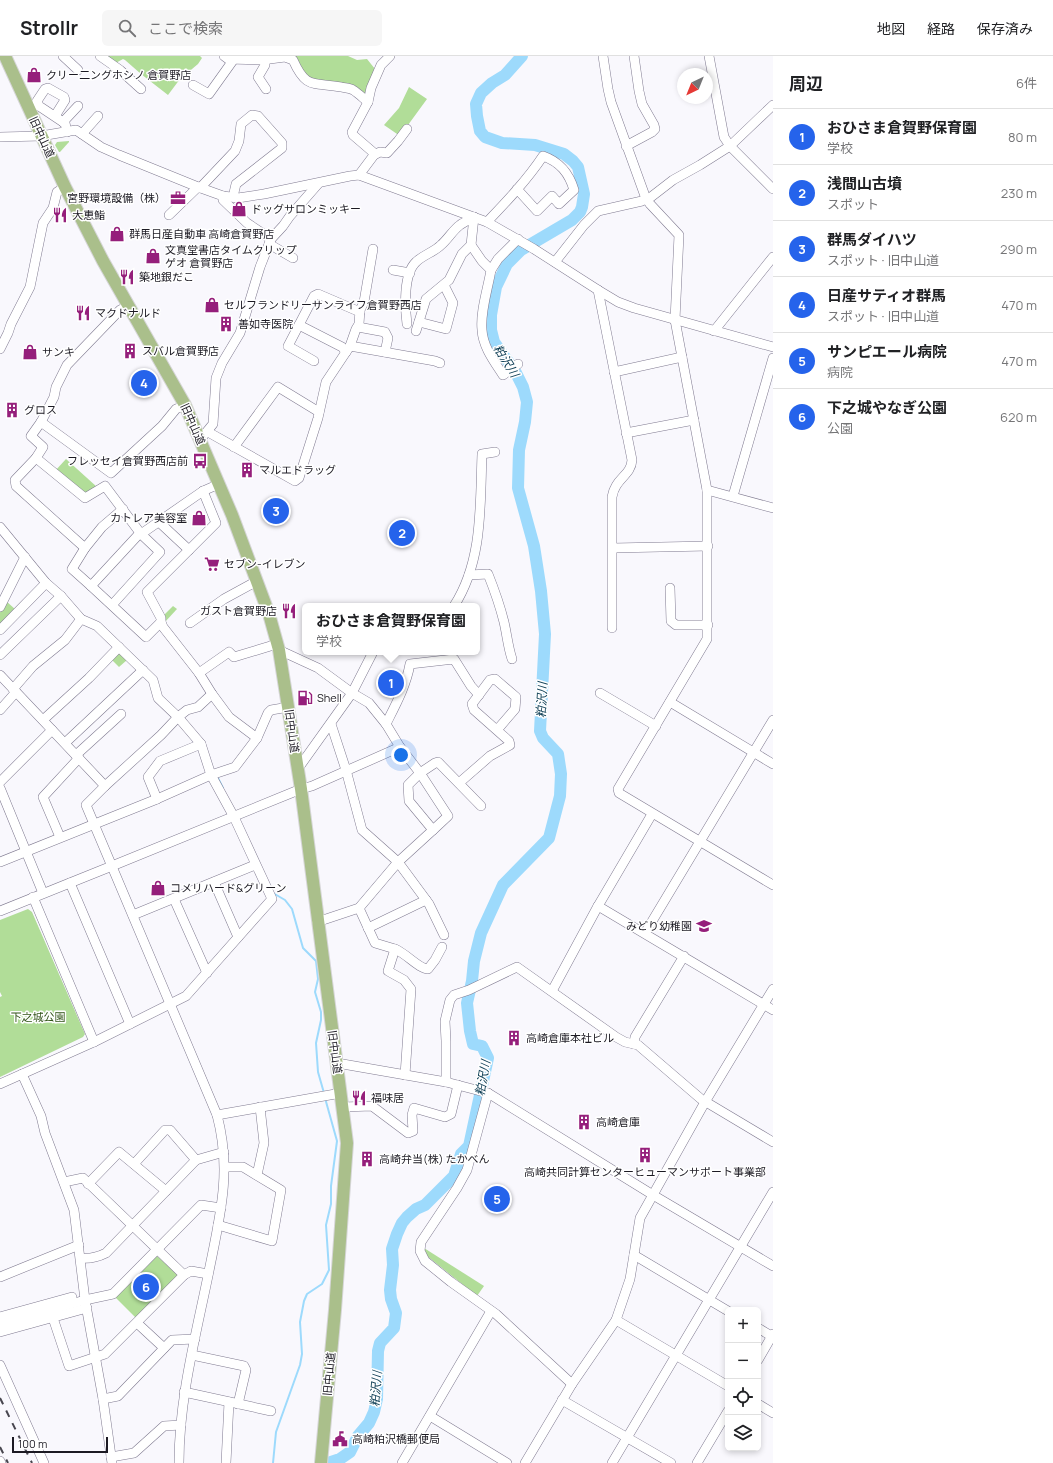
<!DOCTYPE html>
<html lang="ja">
<head>
<meta charset="utf-8">
<style>
  body { margin:0; font-family:Manrope,"Noto Sans JP",sans-serif; background:#f6f6f6; color:#202124 }
  .controls { position:absolute; right:12px; bottom:12px; display:grid; overflow:hidden; border-radius:6px; box-shadow:0 2px 6px #0003 }
  .controls button { width:36px; height:36px; display:grid; place-items:center; padding:0; border:0; border-bottom:1px solid #e0e0e0; background:#fff; color:#202124; font:20px sans-serif }
  .compass { position:absolute; left:677px; top:12px; width:36px; height:36px; border-radius:50%; background:#fff; box-shadow:0 2px 6px #0003; rotate:223deg }
  .scale { position:absolute; left:12px; bottom:10px; width:96px; box-sizing:border-box; padding-left:4px; border:2px solid #1c1a23; border-top:0; font-size:11px; line-height:14px; white-space:nowrap; color:#1c1a23; -webkit-text-stroke:3px #fff; paint-order:stroke }
  .you { position:absolute; left:401px; top:699px; width:14px; height:14px; margin:-10px; border:3px solid #fff; border-radius:50%; background:#1a73e8; box-shadow:0 0 0 6px #1a73e833 }
  .badge { display:grid; place-items:center; width:26px; height:26px; border-radius:50%; background:#2563eb; color:#fff; font-size:13px; font-weight:700 }
  .pin { position:absolute; translate:-50% -50%; border:2px solid #fff; box-shadow:0 1px 4px #0006 }
  .popup { position:absolute; left:302px; top:547px; width:178px; height:52px; box-sizing:border-box; display:grid; place-content:center; border-radius:6px; background:#fff; filter:drop-shadow(0 1px 3px #0005); font-size:13px; white-space:nowrap; color:#757577 }
  .popup b { font-size:15px; color:#202124 }
  .popup::after { content:''; position:absolute; left:50%; top:100%; margin-left:-8px; border:8px solid transparent; border-top-color:#fff }
  .list { margin:0; padding:0; list-style:none }
  h2 { display:flex; justify-content:space-between; align-items:center; height:52px; margin:0; padding:0 16px; font-size:17px }
  h2 small { font-size:13px; font-weight:400; color:#757577 }
  .list li { display:grid; grid-template-columns:26px 1fr auto; gap:12px; align-items:center; box-sizing:border-box; height:56px; padding:0 16px; border-top:1px solid #e0e0e0 }
  .list b { display:block; font-size:15px; white-space:nowrap }
  .list p { margin:0; font-size:13px; white-space:nowrap; color:#757577 }
  .list em { font-size:13px; font-style:normal; color:#757577 }
  .icon { flex:none; width:22px; height:22px; fill:none; stroke:currentColor; stroke-width:2; stroke-linecap:round; stroke-linejoin:round }
  .map { position:relative; flex:none; width:773px; height:1407px; overflow:hidden }
  header { display:flex; align-items:center; gap:24px; box-sizing:border-box; height:56px; padding:0 20px; background:#fff; border-bottom:1px solid #e0e0e0 }
  header strong { font-size:19px }
  nav { display:flex; gap:22px; margin-inline-start:auto; font-size:14px }
  .search { width:280px; height:36px; background:#f6f6f6; display:flex; align-items:center; gap:10px; box-sizing:border-box; padding:0 14px; border-radius:6px; color:#757577; font-size:15px }
  main { display:flex }
  aside { flex:1; background:#fff }
  .map>svg:first-child { display:block }
  .green { fill:#b1dd98 }
  .lines { fill:none; stroke-linecap:round; stroke-linejoin:round }
  .stream { stroke:#9ddafc; stroke-width:2 }
  .river { stroke:#9ddafc; stroke-width:12 }
  .minor-casing { stroke:#807b91; stroke-width:10 }
  .major-casing { stroke:#d6d6d7; stroke-width:14 }
  .minor { stroke:#fff; stroke-width:9 }
  .major { stroke:#aabf8b; stroke-width:12 }
  .rail { stroke:#48464f; stroke-width:2; stroke-dasharray:7 7; stroke-linecap:butt }
  .labels { text-anchor:middle; stroke-width:3; stroke-linejoin:round; paint-order:stroke }
  .poi-label { font-size:11px; fill:#1c1a23; stroke:#fff; text-anchor:start }
  .street-label { font-size:11px; fill:#1c1a23; stroke:#fff }
  .park-label { font-size:11px; fill:#325419; stroke:#fff }
  .water-label { font-size:12px; font-style:italic; fill:#124258; stroke:#fff }
</style>
</head>
<body>
<header>
<strong>Strollr</strong>
<div class="search"><svg class="icon" aria-label="search" viewBox="0 0 24 24"><circle cx="10" cy="10" r="6"/><path d="M15 15l6 6"/></svg>ここで検索</div>
<nav><a>地図</a><a>経路</a><a>保存済み</a></nav>
</header>
<main>
<div class="map">
<svg width="773" height="1407" viewBox="0 0 773 1407">
  <rect width="100%" height="100%" fill="#f9f8fd"/>
  <g class="green">
    <path d="M 104,0 L 200,0 L 202,2 L 198,8 L 180,23 L 168,39 L 141,18 L 125,4 L 123,3 L 114,8 Z"/>
    <path d="M 296,0 L 348,0 L 357,4 L 367,3 L 375,13 L 367,31 L 365,41 L 308,23 L 295,4 Z"/>
    <path d="M 409,31 L 427,43 L 400,80 L 384,69 L 399,52 Z"/>
    <path d="M 69,85 L 69,86 L 60,96 L 59,96 L 55,89 L 57,86 Z"/>
    <path d="M 66,403 L 97,431 L 87,438 L 55,415 Z"/>
    <path d="M 6,545 L 16,554 L 0,571 L 0,556 Z"/>
    <path d="M 173,550 L 177,553 L 165,566 L 163,560 Z"/>
    <path d="M 118,595 L 127,604 L 119,611 L 111,603 Z"/>
    <path d="M 28,853 L 32,856 L 85,978 L 83,981 L 0,1021 L 0,941 L 2,940 L 0,936 L 0,864 Z"/>
    <path d="M 424,1192 L 484,1230 L 477,1240 L 427,1200 Z"/>
    <path d="M 154,1200 L 157,1200 L 177,1218 L 177,1222 L 137,1263 L 115,1241 Z"/>
  </g>
  <g class="lines">
    <g class="stream">
      <path d="M 217,720 L 223,732"/>
      <path d="M 273,837 L 285,844 L 292,853 L 303,892 L 316,905 L 318,923 L 315,936 L 321,956 L 321,964 L 316,987 L 318,1016 L 324,1037"/>
      <path d="M 273,1407 L 276,1376 L 300,1309 L 302,1298 L 300,1266 L 304,1245 L 307,1238 L 322,1228 L 329,1214 L 326,1169 L 331,1148 L 331,1130 L 337,1085 L 325,1042"/>
    </g>
    <path class="river" d="M 328,1407 L 340,1403 L 350,1396 L 358,1380 L 369,1367 L 374,1356 L 377,1343 L 378,1295 L 380,1287 L 394,1272 L 396,1257 L 391,1243 L 390,1234 L 393,1209 L 392,1193 L 397,1178 L 402,1167 L 407,1161 L 416,1153 L 425,1149 L 454,1120 L 461,1098 L 469,1090 L 488,1002 L 482,990 L 473,988 L 470,975 L 467,947 L 472,925 L 474,905 L 481,877 L 503,829 L 549,782 L 560,740 L 561,718 L 558,698 L 543,682 L 540,675 L 545,578 L 541,535 L 534,490 L 518,432 L 519,394 L 525,366 L 527,346 L 523,331 L 516,317 L 494,286 L 491,274 L 491,259 L 496,231 L 507,208 L 521,194 L 572,164 L 580,156 L 582,151 L 584,138 L 578,111 L 573,105 L 564,98 L 535,89 L 502,87 L 485,81 L 480,75 L 477,60 L 476,48 L 481,37 L 492,27 L 505,19 L 522,0"/>
    <g class="minor-casing">
      <g id="minor">
        <path d="M 63,0 L 78,14"/>
        <path d="M 100,0 L 120,14 L 141,33"/>
        <path d="M 224,0 L 228,3 L 262,4 L 285,1 L 293,4 C 306,33 312,26 341,31 C 345,32 350,32 353,34 C 358,37 363,42 368,46"/>
        <path d="M 603,0 L 608,33 L 611,46 L 645,140 L 650,148 L 679,179 L 675,264 L 707,434 L 707,583 L 618,733 L 619,737 L 773,829"/>
        <path d="M 709,0 L 724,81 L 730,90 L 773,133"/>
        <path d="M 265,3 L 265,9 L 258,21 L 266,33"/>
        <path d="M 193,29 L 209,38 L 234,3"/>
        <path d="M 55,60 L 65,44 L 64,41 L 48,32 L 45,33 L 37,45 L 39,50 L 63,66 L 65,67 L 67,76"/>
        <path d="M 63,66 L 78,50"/>
        <path d="M 82,78 L 98,60"/>
        <path d="M 0,81 L 41,80 L 76,74 L 101,91 L 119,99 L 198,131 L 223,140 L 238,142 L 264,138 L 350,120 L 359,119 L 487,166 L 534,193 L 598,234 L 618,246 L 634,252 L 773,291"/>
        <path d="M 626,90 L 652,76 L 655,73 L 654,69 L 642,48 L 639,35 L 634,0"/>
        <path d="M 374,99 L 380,96 L 387,97 L 398,85 L 407,73"/>
        <path d="M 359,119 L 374,99 L 374,97 L 353,79 L 352,76 L 368,46 L 371,32 L 381,9 L 390,0"/>
        <path d="M 200,132 L 235,95 L 239,85 L 241,68 L 252,59 L 258,60 L 282,87 L 282,92 L 236,128 L 233,141"/>
        <path d="M 223,140 L 223,144 L 247,167 L 271,183"/>
        <path d="M 169,159 L 198,131"/>
        <path d="M 487,166 C 507,145 527,124 543,100 C 560,106 569,117 574,134 L 559,148 L 552,140 L 537,155 L 517,133"/>
        <path d="M 269,188 L 293,202"/>
        <path d="M 471,189 L 482,205 L 491,214 C 488,232 480,256 482,274 C 483,291 494,305 503,319 L 518,308"/>
        <path d="M 555,206 L 584,169 L 598,155 L 642,145 L 651,141 L 673,124 L 700,109 L 730,90 L 773,49"/>
        <path d="M 393,214 L 410,217"/>
        <path d="M 491,214 L 498,203 L 518,183"/>
        <path d="M 598,234 L 632,404 C 631,420 615,422 612,441 L 612,572"/>
        <path d="M 419,266 L 446,273 L 453,247 L 444,229"/>
        <path d="M 407,268 C 405,252 403,218 416,206 C 423,199 434,196 441,189 C 448,183 453,174 460,169 C 464,166 469,164 474,161"/>
        <path d="M 299,269 L 342,291 L 346,296"/>
        <path d="M 358,271 L 385,276 L 388,282 L 385,296"/>
        <path d="M 416,275 L 426,243 L 449,224 L 462,198 L 471,189 L 474,161"/>
        <path d="M 714,275 L 773,201"/>
        <path d="M 350,290 L 435,305 L 440,307"/>
        <path d="M 0,293 L 8,277 L 11,268 L 30,231 L 43,167 L 53,152 L 57,136 L 65,131"/>
        <path d="M 314,305 L 288,290 L 314,240 L 318,238 L 360,256"/>
        <path d="M 614,316 L 682,301"/>
        <path d="M 41,366 L 111,417 L 162,370 L 176,353 L 185,349"/>
        <path d="M 208,376 L 295,425 L 299,422 L 318,362 L 326,326 L 350,290 L 356,273 L 359,268 L 360,254 L 364,246 L 373,193"/>
        <path d="M 626,377 L 694,364"/>
        <path d="M 204,379 L 213,368 L 216,322 L 222,307 L 240,277 L 260,211 L 271,183 L 283,170 L 290,160 L 318,128"/>
        <path d="M 234,391 L 278,331 L 319,356"/>
        <path d="M 36,402 L 85,442 L 105,430 L 141,478 L 203,435 L 219,428"/>
        <path d="M 707,434 L 773,452"/>
        <path d="M 203,435 L 216,467 L 147,536 L 161,562 L 161,566 L 163,571 L 199,617 L 212,638 L 229,661 L 257,682"/>
        <path d="M 733,440 L 773,302"/>
        <path d="M 123,453 L 102,471 L 85,492 L 16,430 L 15,424 L 36,402 L 43,391 L 31,380 L 41,366 L 54,341 L 56,331 L 67,309 L 120,254 L 128,250"/>
        <path d="M 159,466 L 189,494"/>
        <path d="M 0,471 L 46,527 L 61,540 L 81,563 L 97,570 L 153,624 L 158,642 L 178,661 L 201,688 L 211,719 L 234,761 L 272,843 L 186,940 L 94,986 L 0,1028"/>
        <path d="M 85,492 L 72,513 L 91,530 L 140,477"/>
        <path d="M 613,492 L 708,490"/>
        <path d="M 469,519 L 488,518 C 494,533 500,550 504,566 C 507,579 508,591 512,603"/>
        <path d="M 91,530 L 146,581 L 161,566"/>
        <path d="M 670,532 L 671,565 L 676,569 L 708,569"/>
        <path d="M 112,549 L 160,496 L 141,478"/>
        <path d="M 454,550 C 483,505 480,450 482,398 L 495,396"/>
        <path d="M 0,551 L 25,501"/>
        <path d="M 190,567 L 224,543 L 257,525"/>
        <path d="M 0,574 L 46,527"/>
        <path d="M 279,594 L 318,612 L 352,637 L 369,647 L 386,668 L 400,691 L 420,717 L 408,729 L 409,745 L 433,774 L 398,806 L 359,852 L 317,866"/>
        <path d="M 0,599 L 61,540"/>
        <path d="M 199,617 L 229,596 L 234,601 L 277,588"/>
        <path d="M 0,619 L 105,730"/>
        <path d="M 13,633 L 33,610 L 65,584 L 81,563"/>
        <path d="M 600,637 L 656,670"/>
        <path d="M 670,646 L 773,708"/>
        <path d="M 0,654 L 16,636"/>
        <path d="M 43,664 L 89,622 L 119,591"/>
        <path d="M 331,668 L 346,714 L 362,774 L 398,806 L 429,848 L 444,879"/>
        <path d="M 386,668 C 396,648 406,630 410,608 L 454,603 L 471,630 L 479,639"/>
        <path d="M 65,687 L 143,614"/>
        <path d="M 76,699 L 121,658"/>
        <path d="M 297,714 L 352,637 L 373,596"/>
        <path d="M 0,726 L 52,674"/>
        <path d="M 459,727 L 490,700 L 510,689 L 509,685 L 474,654 L 472,648 L 490,624 L 495,623 L 516,641 L 515,653 L 497,674"/>
        <path d="M 0,732 L 43,837"/>
        <path d="M 157,743 L 148,721 L 160,705 L 201,688"/>
        <path d="M 433,774 L 448,760 L 420,717 L 435,707 L 438,706 L 481,750"/>
        <path d="M 60,781 L 43,741 L 79,702"/>
        <path d="M 0,806 L 157,743 L 211,719 L 235,711 L 257,682 L 268,657 L 271,654 L 289,651"/>
        <path d="M 214,826 L 238,881"/>
        <path d="M 70,827 L 130,968"/>
        <path d="M 33,841 L 94,986"/>
        <path d="M 174,843 L 207,917"/>
        <path d="M 598,850 L 773,954"/>
        <path d="M 359,852 L 375,887 L 395,893 L 388,915 L 404,924 L 411,933 L 405,1019"/>
        <path d="M 0,855 L 112,810 L 301,733 L 312,730 L 400,691"/>
        <path d="M 133,859 L 255,809"/>
        <path d="M 368,872 L 426,844"/>
        <path d="M 645,877 L 773,664"/>
        <path d="M 395,893 C 407,898 419,913 428,913 L 435,904 L 442,891"/>
        <path d="M 552,935 L 598,850 L 652,758"/>
        <path d="M 634,988 L 635,981 L 684,900"/>
        <path d="M 337,1007 L 446,1026 L 488,1037 L 653,1139 L 773,1210"/>
        <path d="M 22,1018 L 41,1060 L 45,1077 L 74,1154 L 85,1244 L 103,1343 L 112,1407"/>
        <path d="M 446,1026 L 446,985 L 445,965 L 450,944 L 454,939 L 469,934 L 517,911 L 616,981 L 625,986 L 638,989 L 701,1043 L 773,1086"/>
        <path d="M 488,1037 L 467,1114 L 457,1132 L 421,1186 L 420,1195 L 425,1205 L 451,1226 L 496,1258 L 572,1328"/>
        <path d="M 343,1051 L 372,1050 L 408,1077 L 413,1075 L 412,1059 L 414,1052 L 445,1061 L 451,1058 L 458,1029"/>
        <path d="M 217,1059 L 341,1037"/>
        <path d="M 134,1108 L 165,1074 L 170,1074 L 196,1104"/>
        <path d="M 257,1119 L 264,1087 L 260,1051"/>
        <path d="M 64,1126 L 83,1122 L 184,1219"/>
        <path d="M 88,1128 L 119,1096 L 166,1135"/>
        <path d="M 218,1169 L 272,1185 L 281,1134 L 243,1111 L 225,1111"/>
        <path d="M 634,1199 L 728,1255"/>
        <path d="M 81,1202 C 89,1203 98,1201 106,1197 L 196,1104 L 224,1096"/>
        <path d="M 0,1221 L 79,1189"/>
        <path d="M 0,1261 L 72,1241"/>
        <path d="M 53,1262 L 69,1310 L 105,1298 L 184,1219 L 191,1215 L 208,1218"/>
        <path d="M 616,1264 L 728,1330"/>
        <path d="M 137,1267 L 164,1292"/>
        <path d="M 0,1268 L 85,1244 L 113,1238 L 201,1149 L 221,1152"/>
        <path d="M 758,1272 L 773,1281"/>
        <path d="M 0,1276 L 87,1252"/>
        <path d="M 192,1299 L 244,1310 L 246,1314 L 238,1348"/>
        <path d="M 758,1304 L 773,1278"/>
        <path d="M 0,1309 L 44,1407"/>
        <path d="M 184,1336 L 271,1355"/>
        <path d="M 103,1343 L 118,1340 L 172,1284 L 195,1283"/>
        <path d="M 562,1344 L 671,1407"/>
        <path d="M 758,1348 L 773,1357"/>
        <path d="M 430,1360 L 507,1407"/>
        <path d="M 111,1401 L 134,1397 L 164,1370 L 181,1369"/>
        <path d="M 0,1405 L 1,1407"/>
        <path d="M 179,1407 C 179,1342 196,1279 209,1215 C 220,1160 232,1115 217,1059 L 86,749 L 105,730 L 161,679 L 178,661 L 187,654 L 198,651 L 212,638"/>
        <path d="M 226,1407 L 229,1346"/>
        <path d="M 402,1407 L 491,1255"/>
        <path d="M 525,1407 L 572,1328 L 616,1264 L 630,1223 L 640,1162 L 705,1046 L 773,933"/>
        <path d="M 612,1407 L 773,1136"/>
        <path d="M 697,1407 L 728,1355"/>
      </g>
    </g>
    <g class="major-casing">
      <path id="major" d="M 5,0 L 65,131 L 103,205 L 185,349 L 232,459 L 269,558 L 279,594 L 301,733 L 347,1087 L 335,1254 L 321,1407"/>
    </g>
    <use href="#minor" class="minor"/>
    <use href="#major" class="major"/>
    <g class="rail">
      <path d="M 0,1342 L 32,1407"/>
      <path d="M 0,1391 L 8,1407"/>
    </g>
  </g>
  <defs>
    <g id="shop-bare" transform="scale(1.2)"><path d="M-5-2.5h2.3a2.7 3.5 0 0 1 5.4 0H5L5.5 6h-11ZM-1.5-2.5h3a1.5 2.3 0 0 0-3 0Z" fill="#951f7b" stroke="#fff" stroke-width="2.5" paint-order="stroke"/></g>
    <g id="office-bare" transform="scale(1.2)"><path d="M-6-3h4V-5.5h4V-3h4V5H-6ZM-1-4.5V-3h2v-1.5ZM-6 0V1H6V0Z" fill="#951f7b" stroke="#fff" stroke-width="2.5" paint-order="stroke"/></g>
    <g id="restaurant-bare" transform="scale(1.2)"><path d="M-5-6h1v4h1v-4h1v4h1v-4h1v5L-1.5 .5V6h-2V.5L-5-1ZM5-6V6H3V1.5H1.5Q1.5-4 5-6Z" fill="#951f7b" stroke="#fff" stroke-width="2.5" paint-order="stroke"/></g>
    <g id="building-bare" transform="scale(1.2)"><path d="M-4-6H4V6H1V3H-1V6H-4ZM-2.5-4.3h1.7v1.8h-1.7ZM.8-4.3h1.7v1.8H.8ZM-2.5-1h1.7V.8h-1.7ZM.8-1h1.7V.8H.8Z" fill="#951f7b" stroke="#fff" stroke-width="2.5" paint-order="stroke"/></g>
    <g id="bus-bare" transform="scale(1.2)"><path d="M-5-6H5V4H4V6H2V4H-2V6H-4V4H-5ZM-3.5-4V0h7V-4ZM-3.5 1.2v1.5H-2V1.2ZM2 1.2v1.5H3.5V1.2Z" fill="#951f7b" stroke="#fff" stroke-width="2.5" paint-order="stroke"/></g>
    <g id="supermarket-bare" transform="scale(1.2)"><path d="M-6-5.5h2.5l.6 2H6L4.5 2H-2.5L-4.4-4H-6ZM-1.5 3.2a1.3 1.3 0 1 0 .1 0ZM3 3.2a1.3 1.3 0 1 0 .1 0Z" fill="#951f7b" stroke="#fff" stroke-width="2.5" paint-order="stroke"/></g>
    <g id="fuel-bare" transform="scale(1.2)"><path d="M-5.5-6h7V0h2V4h1.3V-2.5L3-4.5l.8-.8L6-3V5H2.5V1h-1V6h-7ZM-4.2-4.7v3.2H.2V-4.7Z" fill="#951f7b" stroke="#fff" stroke-width="2.5" paint-order="stroke"/></g>
    <g id="school-bare" transform="scale(1.2)"><path d="M0-5L7-2L0 1L-7-2ZM-4 1L0 2.5L4 1V4Q0 6-4 4Z" fill="#951f7b" stroke="#fff" stroke-width="2.5" paint-order="stroke"/></g>
    <g id="civic-bare" transform="scale(1.2)"><path d="M-.6-6.5H3V-4.5H.6V-3L4-1V1h2V6H-6V1h2V-1L-.6-3ZM-1.2 2.5V6h2.4V2.5Z" fill="#951f7b" stroke="#fff" stroke-width="2.5" paint-order="stroke"/></g>
  </defs>
  <g fill-rule="evenodd">
    <use href="#shop-bare" x="34" y="19"/>
    <use href="#office-bare" x="178" y="142"/>
    <use href="#shop-bare" x="239" y="153"/>
    <use href="#restaurant-bare" x="60" y="159"/>
    <use href="#shop-bare" x="117" y="178"/>
    <use href="#shop-bare" x="153" y="200"/>
    <use href="#restaurant-bare" x="127" y="221"/>
    <use href="#shop-bare" x="212" y="249"/>
    <use href="#restaurant-bare" x="83" y="257"/>
    <use href="#building-bare" x="226" y="268"/>
    <use href="#building-bare" x="130" y="295"/>
    <use href="#shop-bare" x="30" y="296"/>
    <use href="#building-bare" x="12" y="354"/>
    <use href="#bus-bare" x="200" y="405"/>
    <use href="#building-bare" x="247" y="414"/>
    <use href="#shop-bare" x="199" y="462"/>
    <use href="#supermarket-bare" x="212" y="508"/>
    <use href="#restaurant-bare" x="289" y="555"/>
    <use href="#fuel-bare" x="305" y="642"/>
    <use href="#shop-bare" x="158" y="832"/>
    <use href="#school-bare" x="704" y="870"/>
    <use href="#building-bare" x="514" y="982"/>
    <use href="#restaurant-bare" x="359" y="1042"/>
    <use href="#building-bare" x="584" y="1066"/>
    <use href="#building-bare" x="645" y="1099"/>
    <use href="#building-bare" x="367" y="1103"/>
    <use href="#civic-bare" x="340" y="1383"/>
  </g>
  <g class="labels">
    <g class="poi-label">
      <text x="46" y="23">クリー二ングホシノ 倉賀野店</text>
      <text x="166" y="146" text-anchor="end">宮野環境設備（株）</text>
      <text x="251" y="157">ドッグサロンミッキー</text>
      <text x="72" y="163">大恵鮨</text>
      <text x="129" y="182">群馬日産自動車 高崎倉賀野店</text>
      <text x="165" y="198">文真堂書店タイムクリップ<tspan x="165" dy="13">ゲオ 倉賀野店</tspan></text>
      <text x="139" y="225">築地銀だこ</text>
      <text x="224" y="253">セルフランドリーサンライフ倉賀野西店</text>
      <text x="95" y="261">マクドナルド</text>
      <text x="238" y="272">善如寺医院</text>
      <text x="142" y="299">スバル倉賀野店</text>
      <text x="42" y="300">サンキ</text>
      <text x="24" y="358">グロス</text>
      <text x="188" y="409" text-anchor="end">フレッセイ倉賀野西店前</text>
      <text x="259" y="418">マルエドラッグ</text>
      <text x="187" y="466" text-anchor="end">カトレア美容室</text>
      <text x="224" y="512">セブン-イレブン</text>
      <text x="277" y="559" text-anchor="end">ガスト倉賀野店</text>
      <text x="317" y="646">Shell</text>
      <text x="170" y="836">コメリハード&amp;グリーン</text>
      <text x="692" y="874" text-anchor="end">みどり幼稚園</text>
      <text x="526" y="986">高崎倉庫本社ビル</text>
      <text x="371" y="1046">福味居</text>
      <text x="596" y="1070">高崎倉庫</text>
      <text x="379" y="1107">高崎弁当(株) たかべん</text>
      <text x="645" y="1120" text-anchor="middle">高崎共同計算センターヒューマンサポート事業部</text>
      <text x="352" y="1387">高崎粕沢橋郵便局</text>
    </g>
    <g class="street-label">
      <text transform="translate(42 81) rotate(65)" y="4">旧中山道</text>
      <text transform="translate(193 368) rotate(66)" y="4">旧中山道</text>
      <text transform="translate(292 675) rotate(82)" y="4">旧中山道</text>
      <text transform="translate(335 996) rotate(82)" y="4">旧中山道</text>
      <text transform="translate(329 1318) rotate(-85)" y="4">旧中山道</text>
    </g>
    <g class="park-label">
      <text x="38" y="965">下之城公園</text>
    </g>
    <g class="water-label">
      <text transform="translate(506 305) rotate(58)" y="4">粕沢川</text>
      <text transform="translate(542 644) rotate(-87)" y="4">粕沢川</text>
      <text transform="translate(483 1022) rotate(-80)" y="4">粕沢川</text>
      <text transform="translate(376 1333) rotate(-85)" y="4">粕沢川</text>
    </g>
  </g>
</svg>
<div class="controls">
<button>+</button>
<button>−</button>
<button><svg class="icon" aria-label="locate" viewBox="0 0 24 24"><circle cx="12" cy="12" r="6"/><path d="M12 2v4M12 18v4M2 12h4M18 12h4"/></svg></button>
<button><svg class="icon" aria-label="layers" viewBox="0 0 24 24"><path d="M12 4l9 5-9 5-9-5zM3 14l9 5 9-5"/></svg></button>
</div>
<svg class="compass" viewBox="-18 -18 36 36"><path d="M0-13l5 13h-10z" fill="#e53935"/><path d="M0 13l5-13h-10z" fill="#757577"/></svg>
<div class="scale">100 m</div>
<div class="you"></div>
<div class="pin badge" style="left:391px;top:627px">1</div>
<div class="popup"><b>おひさま倉賀野保育園</b>学校</div>
<div class="pin badge" style="left:402px;top:477px">2</div>
<div class="pin badge" style="left:276px;top:455px">3</div>
<div class="pin badge" style="left:144px;top:327px">4</div>
<div class="pin badge" style="left:497px;top:1143px">5</div>
<div class="pin badge" style="left:146px;top:1231px">6</div>
</div>
<aside>
<h2>周辺<small>6件</small></h2>
<ul class="list">
<li><span class="badge">1</span><div><b>おひさま倉賀野保育園</b><p>学校</p></div><em>80 m</em></li>
<li><span class="badge">2</span><div><b>浅間山古墳</b><p>スポット</p></div><em>230 m</em></li>
<li><span class="badge">3</span><div><b>群馬ダイハツ</b><p>スポット · 旧中山道</p></div><em>290 m</em></li>
<li><span class="badge">4</span><div><b>日産サティオ群馬</b><p>スポット · 旧中山道</p></div><em>470 m</em></li>
<li><span class="badge">5</span><div><b>サンピエール病院</b><p>病院</p></div><em>470 m</em></li>
<li><span class="badge">6</span><div><b>下之城やなぎ公園</b><p>公園</p></div><em>620 m</em></li>
</ul>
</aside>
</main>
</body>
</html>
